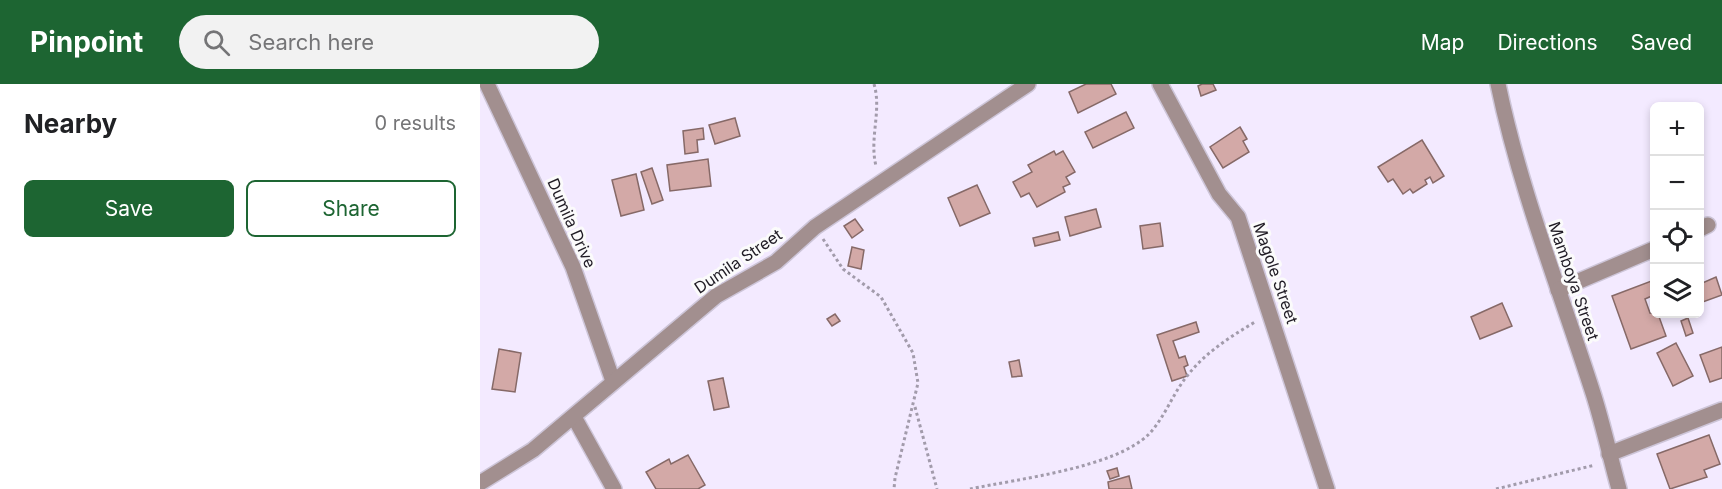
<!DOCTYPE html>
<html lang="en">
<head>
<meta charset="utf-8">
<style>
  body { margin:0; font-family:Inter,sans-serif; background:#f2f2f2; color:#202124 }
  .controls { position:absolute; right:18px; top:18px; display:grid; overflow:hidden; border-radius:9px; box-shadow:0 3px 9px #0003 }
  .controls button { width:54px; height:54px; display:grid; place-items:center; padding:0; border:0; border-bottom:2px solid #e0e0e0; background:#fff; color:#202124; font:30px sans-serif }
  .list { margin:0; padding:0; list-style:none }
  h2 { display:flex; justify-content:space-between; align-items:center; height:78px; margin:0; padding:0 24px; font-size:26px }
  h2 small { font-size:20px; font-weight:400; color:#757577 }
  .actions { display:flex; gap:12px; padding:18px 24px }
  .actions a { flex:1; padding:14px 0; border:2px solid #1d6532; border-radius:9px; text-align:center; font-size:21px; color:#1d6532 }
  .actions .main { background:#1d6532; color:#fff }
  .icon { flex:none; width:33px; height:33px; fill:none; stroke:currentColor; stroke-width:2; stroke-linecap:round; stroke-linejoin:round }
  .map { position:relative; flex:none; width:1242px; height:405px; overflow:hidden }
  header { display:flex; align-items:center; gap:36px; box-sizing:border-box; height:84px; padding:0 30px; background:#1d6532; color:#fff }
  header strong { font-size:28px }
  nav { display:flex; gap:33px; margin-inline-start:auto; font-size:21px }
  .search { width:420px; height:54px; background:#f2f2f2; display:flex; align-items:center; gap:15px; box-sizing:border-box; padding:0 21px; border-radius:33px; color:#757577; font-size:22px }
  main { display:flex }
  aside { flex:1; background:#fff }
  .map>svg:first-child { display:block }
  .building { fill:#d3a9a7; stroke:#866967; stroke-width:1.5 }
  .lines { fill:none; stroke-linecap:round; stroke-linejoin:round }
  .minor-casing { stroke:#cdc5d8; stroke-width:18 }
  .path { stroke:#a29bab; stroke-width:3; stroke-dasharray:3 3; stroke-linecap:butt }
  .minor { stroke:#a28f8f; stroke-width:15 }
  .labels { text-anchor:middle; stroke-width:6; stroke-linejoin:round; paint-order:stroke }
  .street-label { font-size:16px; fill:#1f1b24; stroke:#fbfbfb }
</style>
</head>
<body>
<header>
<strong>Pinpoint</strong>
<div class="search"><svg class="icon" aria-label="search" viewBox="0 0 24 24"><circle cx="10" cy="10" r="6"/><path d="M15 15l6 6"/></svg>Search here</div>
<nav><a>Map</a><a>Directions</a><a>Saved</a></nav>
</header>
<main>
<aside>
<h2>Nearby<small>0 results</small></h2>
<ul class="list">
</ul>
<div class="actions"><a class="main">Save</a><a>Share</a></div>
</aside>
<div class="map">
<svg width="1242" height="405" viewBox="0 0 1242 405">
  <rect width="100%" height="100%" fill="#f3eaff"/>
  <g class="building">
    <path d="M 606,0 L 631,0 L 636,10 L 598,29 L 589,8 Z"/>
    <path d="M 722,0 L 733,0 L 736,6 L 721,12 L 718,2 Z"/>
    <path d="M 646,28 L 654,44 L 613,64 L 605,48 Z"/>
    <path d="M 255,34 L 260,52 L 235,60 L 229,41 Z"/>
    <path d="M 760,43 L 767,55 L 763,57 L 769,68 L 743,84 L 730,63 Z"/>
    <path d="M 223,44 L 224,55 L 217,56 L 218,68 L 205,70 L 203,47 Z"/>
    <path d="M 942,56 L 964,92 L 953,99 L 950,93 L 945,96 L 947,100 L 933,109 L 930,105 L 923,110 L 913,95 L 908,98 L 898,83 Z"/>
    <path d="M 574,67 L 576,71 L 583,67 L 595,88 L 586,93 L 590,100 L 583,103 L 585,108 L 557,123 L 549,109 L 541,113 L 533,98 L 552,88 L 548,81 Z"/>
    <path d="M 228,75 L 231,102 L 190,107 L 187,81 Z"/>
    <path d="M 172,84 L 183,116 L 172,120 L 161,88 Z"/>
    <path d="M 156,90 L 164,126 L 141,132 L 132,96 Z"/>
    <path d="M 497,101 L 510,129 L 480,142 L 468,114 Z"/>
    <path d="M 616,125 L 621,143 L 590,152 L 585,133 Z"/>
    <path d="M 375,135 L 383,146 L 372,154 L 364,142 Z"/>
    <path d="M 680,139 L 683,162 L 663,165 L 660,142 Z"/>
    <path d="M 578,148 L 580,156 L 555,162 L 553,154 Z"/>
    <path d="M 372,163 L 384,166 L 381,185 L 368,182 Z"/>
    <path d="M 1236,193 L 1242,211 L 1220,219 L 1220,200 Z"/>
    <path d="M 1174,196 L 1174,211 L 1165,215 L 1170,229 L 1178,230 L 1186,252 L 1151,265 L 1132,212 Z"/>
    <path d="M 1022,219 L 1032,242 L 1000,255 L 991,233 Z"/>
    <path d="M 355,230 L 360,237 L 352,242 L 347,235 Z"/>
    <path d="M 1208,234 L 1213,249 L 1206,252 L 1201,237 Z"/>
    <path d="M 716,238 L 719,248 L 693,257 L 699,274 L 705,272 L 708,281 L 704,283 L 707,292 L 692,297 L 677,251 Z"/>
    <path d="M 1196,259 L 1213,292 L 1193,302 L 1177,269 Z"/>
    <path d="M 1242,263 L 1242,294 L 1230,298 L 1220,271 Z"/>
    <path d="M 19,265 L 41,269 L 35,308 L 12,305 Z"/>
    <path d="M 539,276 L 542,292 L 532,293 L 529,278 Z"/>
    <path d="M 243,294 L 249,323 L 234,326 L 228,297 Z"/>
    <path d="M 1229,351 L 1240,380 L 1224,386 L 1227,393 L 1190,405 L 1177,370 Z"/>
    <path d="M 208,371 L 225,401 L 218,405 L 176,405 L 166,388 L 189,375 L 191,380 Z"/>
    <path d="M 637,384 L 639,392 L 630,395 L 627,387 Z"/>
    <path d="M 649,392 L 652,405 L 629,405 L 628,398 Z"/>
  </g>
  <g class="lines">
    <g class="minor-casing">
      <g id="minor">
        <path d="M 7,0 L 93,183 L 133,297"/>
        <path d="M 680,0 L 739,110 L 758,133 L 847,405"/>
        <path d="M 1018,0 C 1040,106 1080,206 1113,309 C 1123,340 1130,373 1139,405"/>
        <path d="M 1220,145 L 1228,141"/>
        <path d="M 1078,206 L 1174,165"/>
        <path d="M 94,333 L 134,405"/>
        <path d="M 1129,370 L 1242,326"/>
        <path d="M 0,399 L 53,366 L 236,212 L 296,178 L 335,143 L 548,0"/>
      </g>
    </g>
    <g class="path">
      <path d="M 394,0 C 402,27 389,54 396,82"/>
      <path d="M 343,155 L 363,185 L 401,213 L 433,269 L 438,299 L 415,394 L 414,405"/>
      <path d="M 435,323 L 457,405"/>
      <path d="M 490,405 C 537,395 635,384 669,350 C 684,334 691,314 704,296 C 722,271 748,254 775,238"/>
      <path d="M 1016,405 L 1115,381"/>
    </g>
    <use href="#minor" class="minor"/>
  </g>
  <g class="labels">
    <g class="street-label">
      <text transform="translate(92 139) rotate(66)" y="6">Dumila Drive</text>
      <text transform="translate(258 177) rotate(-34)" y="6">Dumila Street</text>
      <text transform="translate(796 189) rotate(71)" y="6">Magole Street</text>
      <text transform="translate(1094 197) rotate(71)" y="6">Mamboya Street</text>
    </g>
  </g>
</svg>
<div class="controls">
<button>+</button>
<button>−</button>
<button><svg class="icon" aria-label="locate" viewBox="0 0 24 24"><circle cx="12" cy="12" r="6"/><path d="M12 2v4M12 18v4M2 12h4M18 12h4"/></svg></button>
<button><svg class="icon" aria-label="layers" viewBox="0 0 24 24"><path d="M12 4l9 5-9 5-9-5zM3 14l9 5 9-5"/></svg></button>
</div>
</div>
</main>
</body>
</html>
